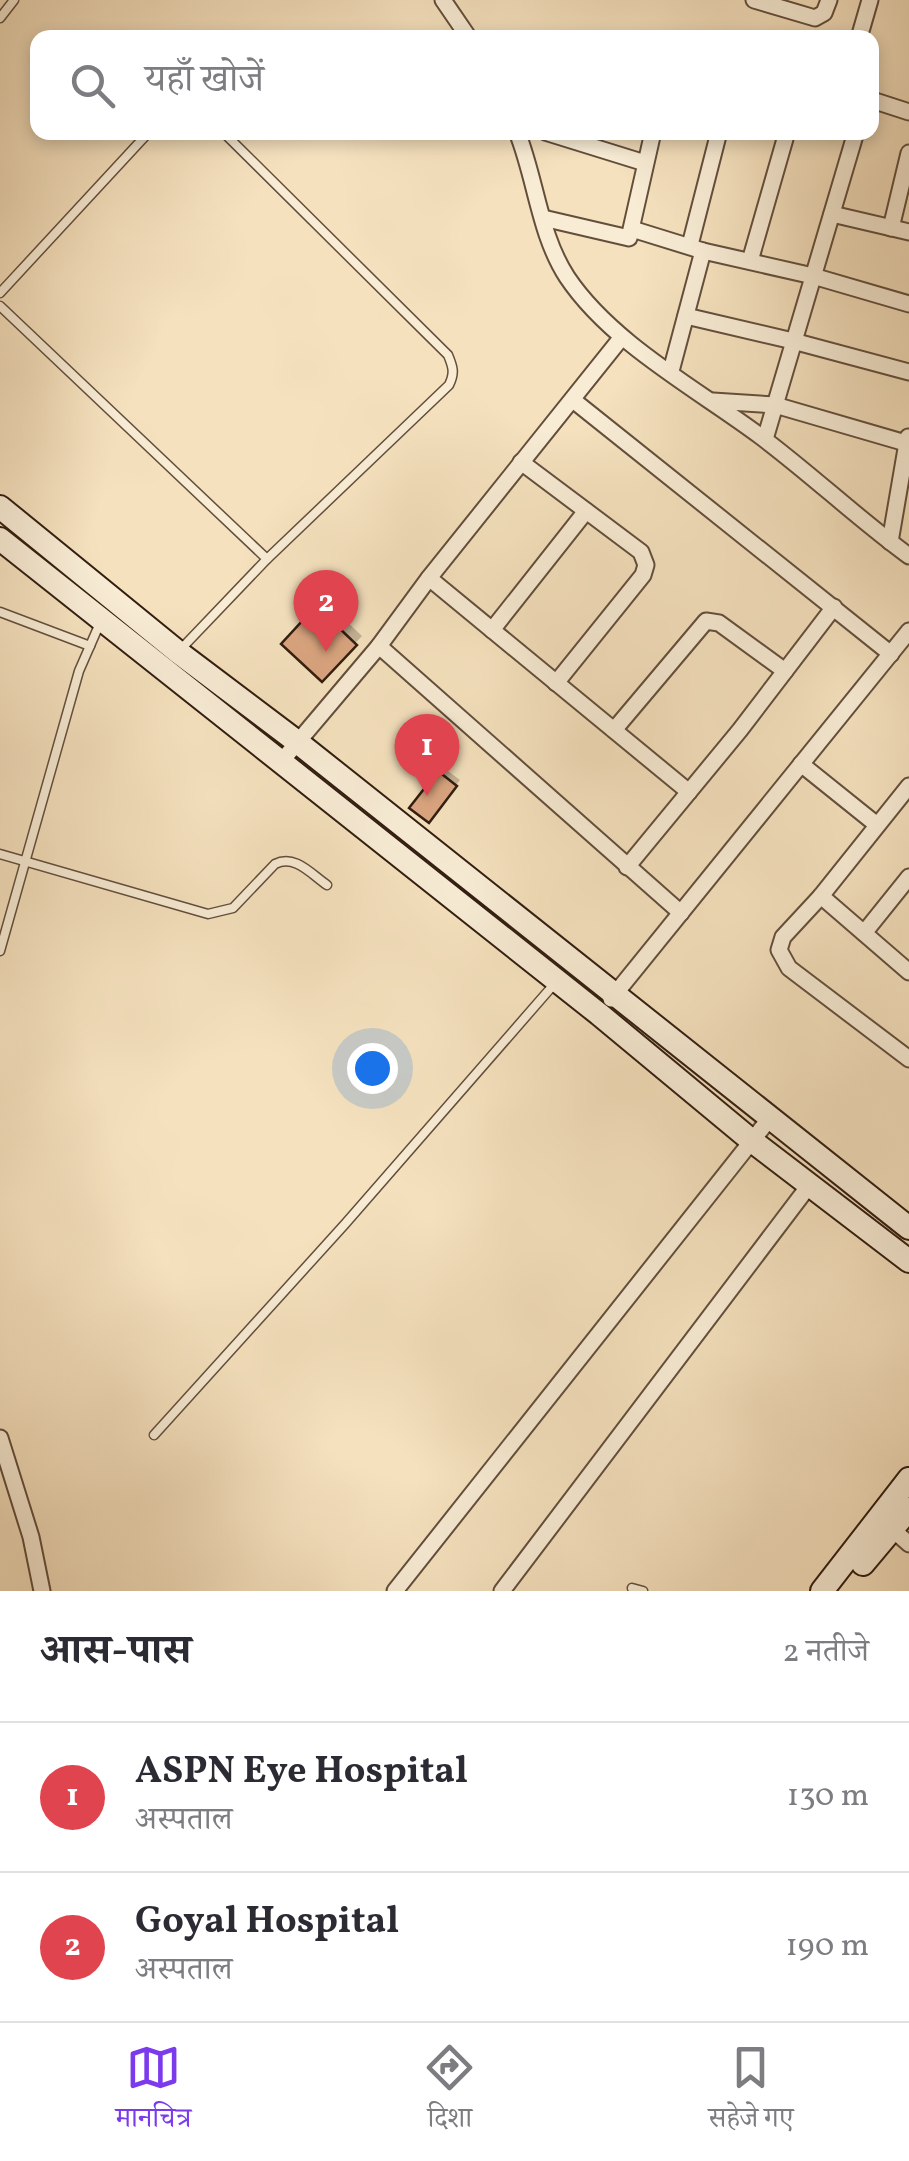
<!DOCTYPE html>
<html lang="hi">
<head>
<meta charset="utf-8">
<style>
  body { margin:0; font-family:Vollkorn,"Noto Serif Devanagari",serif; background:#f7f7f7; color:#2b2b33 }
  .you { position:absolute; left:372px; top:1068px; width:35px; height:35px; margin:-25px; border:8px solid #fff; border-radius:50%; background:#1a73e8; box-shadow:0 0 0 15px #1a73e833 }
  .badge { display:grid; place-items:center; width:65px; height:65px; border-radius:50%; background:#7c3aed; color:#fff; font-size:32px; font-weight:700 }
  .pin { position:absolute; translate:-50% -82px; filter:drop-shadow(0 2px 5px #0008) }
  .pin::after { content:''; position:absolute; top:52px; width:35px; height:30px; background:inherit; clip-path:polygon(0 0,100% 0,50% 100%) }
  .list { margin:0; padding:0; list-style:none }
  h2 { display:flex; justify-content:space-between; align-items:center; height:130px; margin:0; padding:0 40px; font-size:42px }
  h2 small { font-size:32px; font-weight:400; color:#7c7c81 }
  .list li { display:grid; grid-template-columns:65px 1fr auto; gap:30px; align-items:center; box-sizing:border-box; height:150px; padding:0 40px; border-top:2px solid #e1e1e2 }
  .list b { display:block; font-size:38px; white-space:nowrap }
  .list p { margin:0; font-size:32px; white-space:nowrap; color:#7c7c81 }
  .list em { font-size:32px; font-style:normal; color:#7c7c81 }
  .icon { flex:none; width:55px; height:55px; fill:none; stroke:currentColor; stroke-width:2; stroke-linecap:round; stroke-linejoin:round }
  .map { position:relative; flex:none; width:909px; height:1591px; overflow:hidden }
  .search { position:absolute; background:#fff; box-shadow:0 5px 15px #0003; left:30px; right:30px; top:30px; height:110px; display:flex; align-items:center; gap:25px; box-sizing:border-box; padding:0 35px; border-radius:20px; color:#7c7c81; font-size:38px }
  .sheet { height:430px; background:#fff }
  nav { display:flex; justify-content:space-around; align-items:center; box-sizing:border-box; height:140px; border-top:2px solid #e1e1e2; background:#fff; font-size:28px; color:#7c7c81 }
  nav a { display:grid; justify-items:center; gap:5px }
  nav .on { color:#7c3aed }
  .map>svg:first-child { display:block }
  .shadow { fill:#0003 }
  .building { fill:#daa580; stroke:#321d10; stroke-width:2.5 }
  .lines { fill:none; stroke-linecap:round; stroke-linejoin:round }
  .lane-casing { stroke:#634e3c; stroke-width:11 }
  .street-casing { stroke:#634e3c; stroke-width:19 }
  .secondary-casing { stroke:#321d10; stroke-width:26 }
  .lane { stroke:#f8ecd5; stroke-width:8 }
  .street { stroke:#f8ecd5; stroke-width:15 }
  .secondary { stroke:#f8ecd5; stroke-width:22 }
</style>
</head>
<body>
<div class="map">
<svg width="909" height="1591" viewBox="0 0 909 1591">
  <rect width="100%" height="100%" fill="#f5e1be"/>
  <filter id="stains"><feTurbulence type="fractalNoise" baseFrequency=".002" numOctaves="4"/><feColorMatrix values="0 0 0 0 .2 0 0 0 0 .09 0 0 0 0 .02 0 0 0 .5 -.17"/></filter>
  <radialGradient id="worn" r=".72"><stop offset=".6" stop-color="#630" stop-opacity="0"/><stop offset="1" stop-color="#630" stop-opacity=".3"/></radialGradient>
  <g class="shadow">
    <path d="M 325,601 L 362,636 L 322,678 L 285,644 Z"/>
    <path d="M 444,768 L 460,780 L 433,814 L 439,773 Z"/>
  </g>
  <g class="building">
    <path d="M 316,606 L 357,645 L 322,682 L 281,644 Z"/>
    <path d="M 438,771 L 457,786 L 429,823 L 409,808 Z"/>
  </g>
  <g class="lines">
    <g class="lane-casing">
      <g id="lane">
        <path d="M 0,18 L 14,0"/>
        <path d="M 223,132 L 448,355 C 453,367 455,373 449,385 L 267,559"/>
        <path d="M 0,293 L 149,132"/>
        <path d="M 0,306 L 267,559 L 181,649"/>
        <path d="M 0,612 L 90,646"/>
        <path d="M 0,854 L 208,914 L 233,908 L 275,864 C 295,854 311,874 327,885"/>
        <path d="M 0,951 L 79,671 L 100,623"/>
        <path d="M 154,1435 L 345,1224 L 556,982"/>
        <path d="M 632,1588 L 643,1591"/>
      </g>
    </g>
    <g class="street-casing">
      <g id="street">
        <path d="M 443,0 L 469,38"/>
        <path d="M 754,0 L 815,18 L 824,13 L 829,0"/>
        <path d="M 859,38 L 870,0"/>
        <path d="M 872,100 L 909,112"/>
        <path d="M 517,132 C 536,179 539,234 567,277 C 611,343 697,389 760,436 C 811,474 857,518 909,556"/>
        <path d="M 545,132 L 645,163"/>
        <path d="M 832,214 L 909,232"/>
        <path d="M 543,218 L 629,238 L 653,132"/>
        <path d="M 891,228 L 909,153"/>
        <path d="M 632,229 L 703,251 L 813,276 L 909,304"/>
        <path d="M 690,245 L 719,132"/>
        <path d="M 750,261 L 787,132"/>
        <path d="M 686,316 L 793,341 L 909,372"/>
        <path d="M 671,371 L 703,251"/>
        <path d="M 573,400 L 891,654"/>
        <path d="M 713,401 L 775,405 L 909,444"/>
        <path d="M 765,439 L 856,132"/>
        <path d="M 521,462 L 641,552 L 646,565 L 643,575 L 556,683"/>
        <path d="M 890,542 L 908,437"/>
        <path d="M 429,578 L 689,792"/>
        <path d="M 492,630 L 586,511"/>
        <path d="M 379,646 L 681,913"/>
        <path d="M 614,730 L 706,621 L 719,623 L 785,671"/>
        <path d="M 280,763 L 379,646 L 429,578 L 622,337"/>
        <path d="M 801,764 L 877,825"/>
        <path d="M 909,786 L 821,896 L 783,937 L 779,950 L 789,968 L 909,1059"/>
        <path d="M 627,867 L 740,730 L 834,607"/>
        <path d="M 821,896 L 909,972"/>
        <path d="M 864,933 L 909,877"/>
        <path d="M 611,999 L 909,631"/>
        <path d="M 0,1438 L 31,1537 L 42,1591"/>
        <path d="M 892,1529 L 909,1544"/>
        <path d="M 395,1591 L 770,1118"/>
        <path d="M 502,1591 L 811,1183"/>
      </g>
    </g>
    <g class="secondary-casing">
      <g id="secondary">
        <path d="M 0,507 L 178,652 L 296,741 L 909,1228"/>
        <path d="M 0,539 L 599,1014 L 752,1141 L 909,1261"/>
        <path d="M 863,1564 L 909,1509"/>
        <path d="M 822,1591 L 909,1479"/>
      </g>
    </g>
    <use href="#lane" class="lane"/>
    <use href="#street" class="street"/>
    <use href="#secondary" class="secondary"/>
  </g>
  <rect width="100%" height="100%" filter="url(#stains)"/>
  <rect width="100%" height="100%" fill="url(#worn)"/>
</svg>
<div class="you"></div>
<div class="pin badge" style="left:427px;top:796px;background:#e0444e">1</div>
<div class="pin badge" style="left:326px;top:652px;background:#e0444e">2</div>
<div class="search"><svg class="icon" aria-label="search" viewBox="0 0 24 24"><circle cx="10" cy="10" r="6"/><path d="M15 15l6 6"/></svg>यहाँ खोजें</div>
</div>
<section class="sheet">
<h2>आस-पास<small>2 नतीजे</small></h2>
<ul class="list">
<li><span class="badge" style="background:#e0444e">1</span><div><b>ASPN Eye Hospital</b><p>अस्पताल</p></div><em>130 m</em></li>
<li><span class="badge" style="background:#e0444e">2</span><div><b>Goyal Hospital</b><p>अस्पताल</p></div><em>190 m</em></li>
</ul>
</section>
<nav>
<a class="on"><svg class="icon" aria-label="map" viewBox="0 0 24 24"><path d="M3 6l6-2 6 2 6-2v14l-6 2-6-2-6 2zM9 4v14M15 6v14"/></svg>मानचित्र</a>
<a><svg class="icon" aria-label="directions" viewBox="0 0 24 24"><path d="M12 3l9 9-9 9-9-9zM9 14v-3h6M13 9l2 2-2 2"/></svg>दिशा</a>
<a><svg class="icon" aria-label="saved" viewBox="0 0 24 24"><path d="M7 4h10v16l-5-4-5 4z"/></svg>सहेजे गए</a>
</nav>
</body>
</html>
